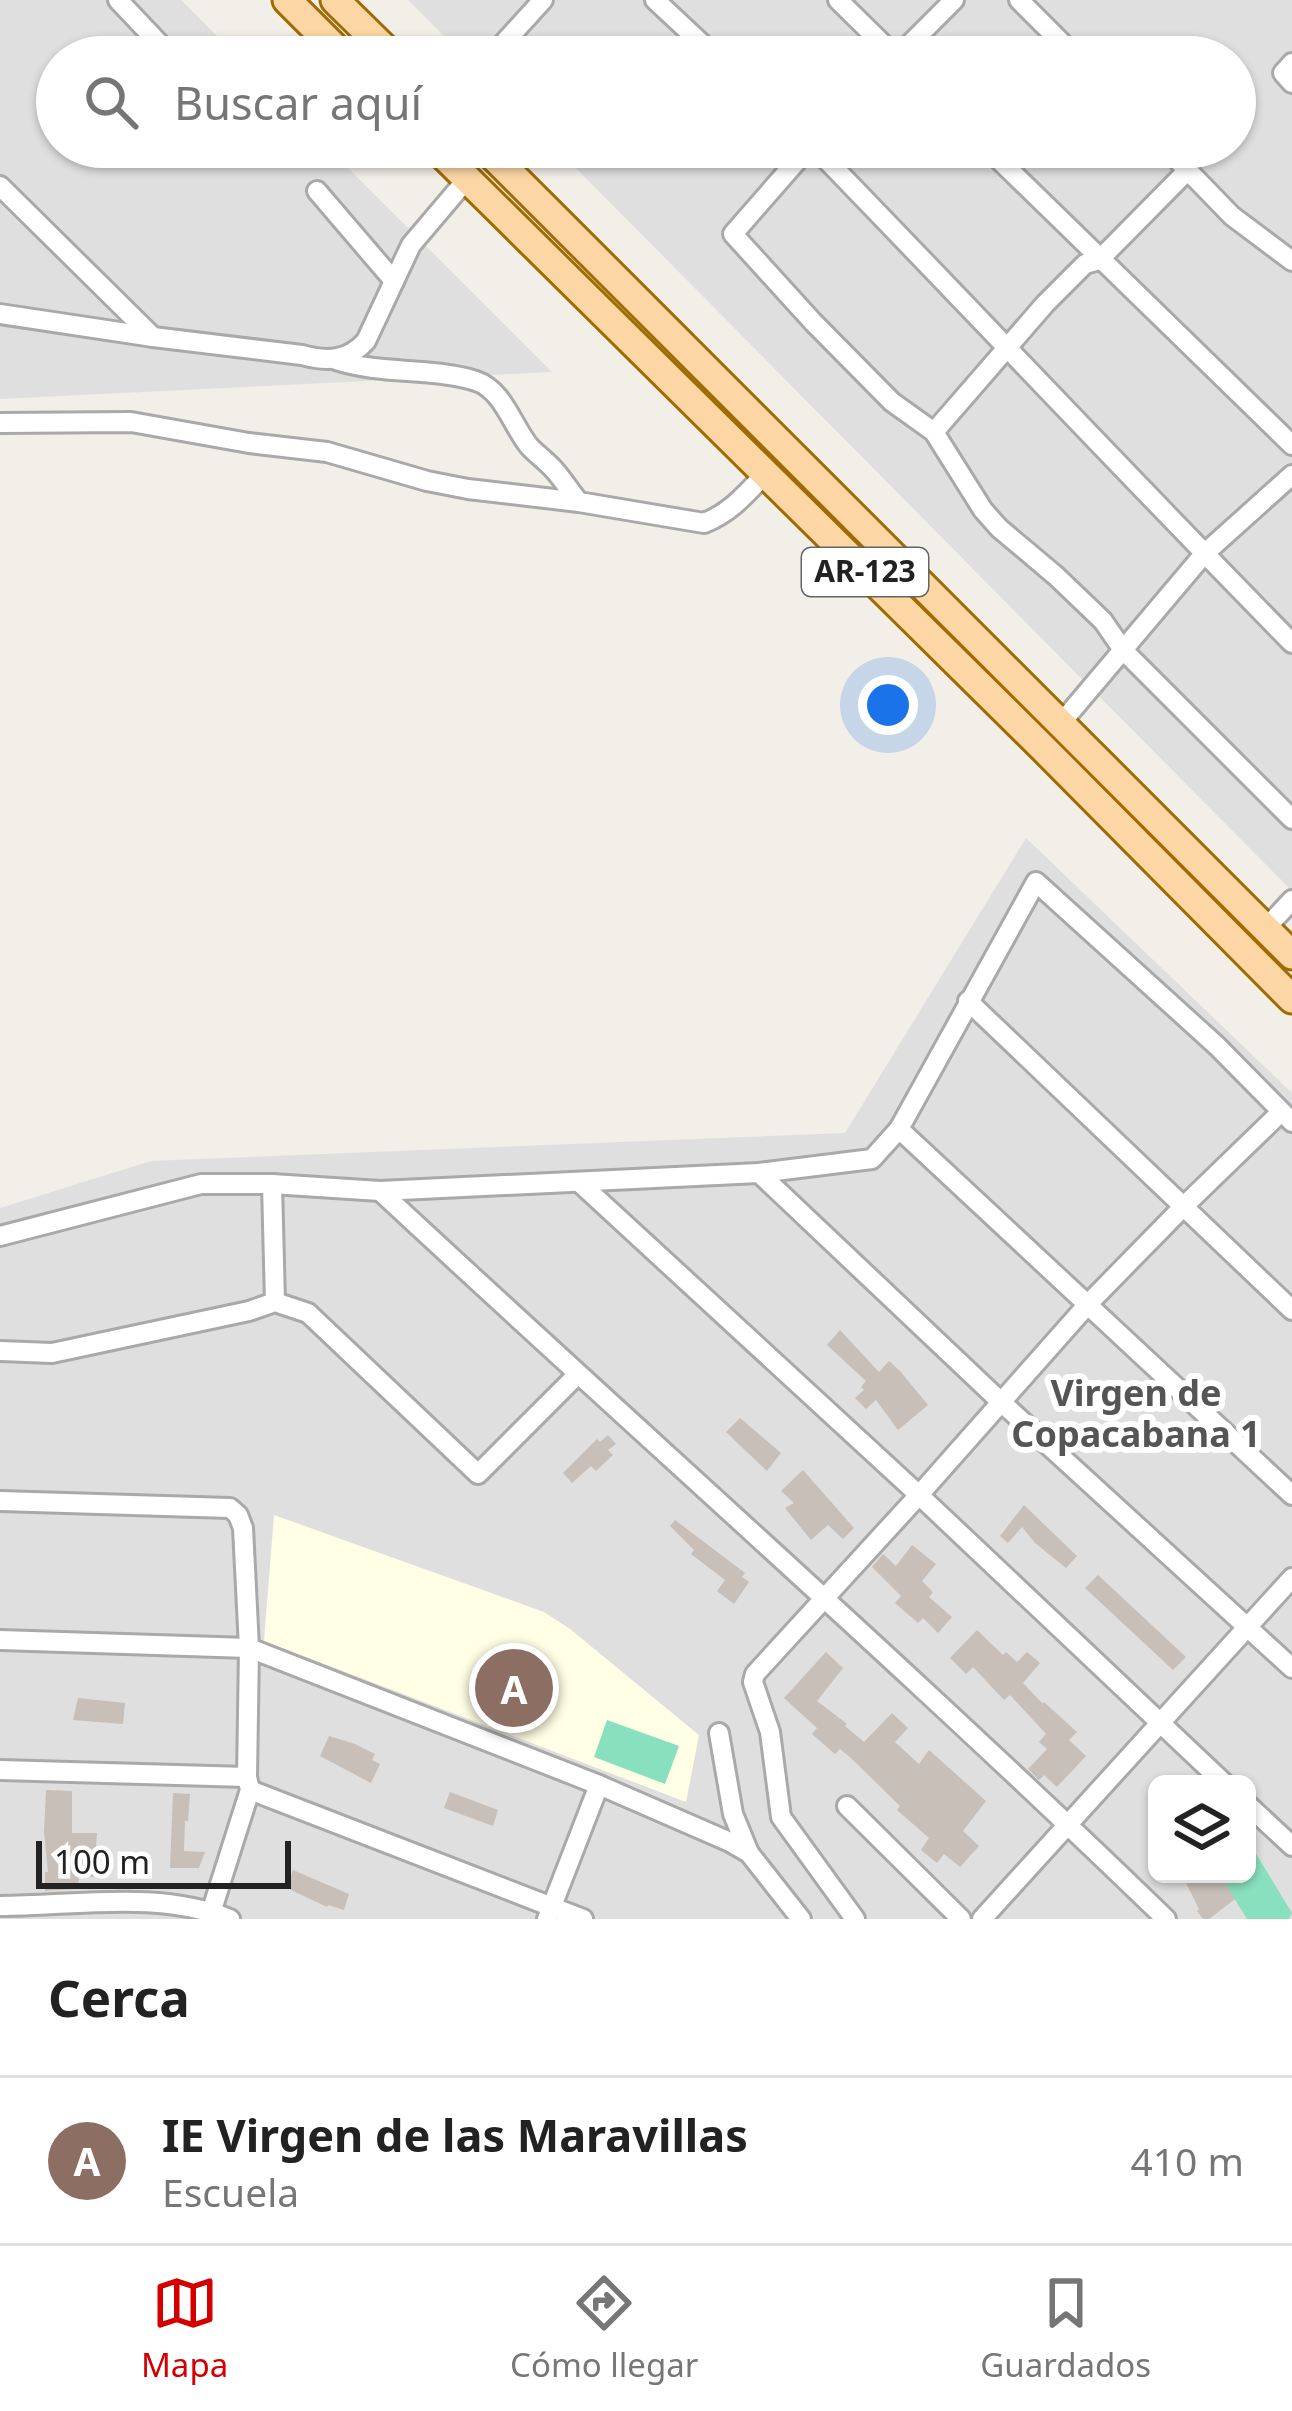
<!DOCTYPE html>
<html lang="es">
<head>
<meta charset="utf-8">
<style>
  body { margin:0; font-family:"Noto Sans",sans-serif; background:#f6f6f6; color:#222 }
  .controls { position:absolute; right:36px; bottom:36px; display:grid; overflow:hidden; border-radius:18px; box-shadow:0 3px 9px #0004 }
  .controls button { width:108px; height:108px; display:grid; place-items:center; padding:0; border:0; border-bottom:3px solid #e0e0e0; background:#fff; color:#222; font:60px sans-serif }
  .scale { position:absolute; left:36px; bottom:30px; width:255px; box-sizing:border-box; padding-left:12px; border:6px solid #222; border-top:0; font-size:33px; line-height:42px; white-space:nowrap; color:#222; -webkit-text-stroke:9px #fff; paint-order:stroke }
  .you { position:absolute; left:888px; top:705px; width:42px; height:42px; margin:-30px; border:9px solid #fff; border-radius:50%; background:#1a73e8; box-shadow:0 0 0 18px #1a73e833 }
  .badge { display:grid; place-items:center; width:78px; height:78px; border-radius:50%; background:#d40000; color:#fff; font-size:39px; font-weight:700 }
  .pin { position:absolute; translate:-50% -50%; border:6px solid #fff; box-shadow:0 3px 12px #0006 }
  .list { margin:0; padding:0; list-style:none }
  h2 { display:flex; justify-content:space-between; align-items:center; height:156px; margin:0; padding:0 48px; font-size:51px }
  h2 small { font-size:39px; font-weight:400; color:#767676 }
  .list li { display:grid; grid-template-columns:78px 1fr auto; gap:36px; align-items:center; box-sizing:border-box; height:168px; padding:0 48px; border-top:3px solid #e0e0e0 }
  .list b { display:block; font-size:45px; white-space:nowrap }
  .list p { margin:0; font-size:39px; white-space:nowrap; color:#767676 }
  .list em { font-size:39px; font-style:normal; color:#767676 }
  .icon { flex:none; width:66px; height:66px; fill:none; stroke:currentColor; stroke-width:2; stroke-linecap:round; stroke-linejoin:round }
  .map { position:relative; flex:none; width:1292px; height:1919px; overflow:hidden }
  .search { position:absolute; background:#fff; box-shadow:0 3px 9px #0004; left:36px; right:36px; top:36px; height:132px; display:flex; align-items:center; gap:30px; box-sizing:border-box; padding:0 42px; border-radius:66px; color:#767676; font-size:45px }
  .sheet { height:324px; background:#fff }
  nav { display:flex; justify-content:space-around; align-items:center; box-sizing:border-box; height:168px; border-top:3px solid #e0e0e0; background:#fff; font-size:33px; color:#767676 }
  nav a { display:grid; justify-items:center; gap:6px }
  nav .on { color:#d40000 }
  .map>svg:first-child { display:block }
  .residential { fill:#e0dfdf; fill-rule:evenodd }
  .education { fill:#ffffe5 }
  .pitch { fill:#88e0be }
  .building { fill:#c7bfb8 }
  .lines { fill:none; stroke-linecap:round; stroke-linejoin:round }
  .street-casing { stroke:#a9a9a9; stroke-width:24 }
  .primary-casing { stroke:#a06b00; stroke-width:33 }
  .street { stroke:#fff; stroke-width:18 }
  .primary { stroke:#fcd6a4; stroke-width:27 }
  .labels { text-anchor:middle; stroke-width:12; stroke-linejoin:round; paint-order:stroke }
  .shield { fill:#fff; stroke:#646464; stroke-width:3 }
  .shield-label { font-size:30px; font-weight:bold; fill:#222 }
  .neighbourhood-label { font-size:36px; font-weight:bold; fill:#555; stroke:#fff }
</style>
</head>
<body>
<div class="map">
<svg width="1292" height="1919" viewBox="0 0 1292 1919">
  <rect width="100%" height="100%" fill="#f2efe9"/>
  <g class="residential">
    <path d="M 0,0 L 181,0 L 238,57 L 57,57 L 57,147 L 327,147 L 552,372 L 0,399 Z"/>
    <path d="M 408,0 L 1292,0 L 1292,891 L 555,147 L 1235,147 L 1235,57 L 465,57 Z"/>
    <path d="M 1026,838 L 1292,1093 L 1292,1919 L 0,1919 L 0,1208 L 151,1161 L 845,1133 ZM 1157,1784 L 1247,1784 L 1247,1874 L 1157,1874 Z"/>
  </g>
  <path class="education" d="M 274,1515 L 544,1612 L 570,1629 L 699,1735 L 686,1802 L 264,1641 Z"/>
  <g class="pitch">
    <path d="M 607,1720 L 679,1746 L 665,1784 L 594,1757 Z"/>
    <path d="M 1247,1839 L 1292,1913 L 1289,1919 L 1247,1919 L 1219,1874 L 1247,1874 Z"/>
  </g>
  <g class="building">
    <path d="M 840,1330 L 879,1372 L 889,1361 L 900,1371 L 928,1405 L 898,1430 L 876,1400 L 866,1409 L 855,1398 L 864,1390 L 861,1387 L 866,1381 L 827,1345 Z"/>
    <path d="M 740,1418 L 781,1453 L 767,1471 L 726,1432 Z"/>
    <path d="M 608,1435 L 616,1444 L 608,1450 L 613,1455 L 596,1471 L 591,1466 L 572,1483 L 563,1473 L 597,1439 L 600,1442 Z"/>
    <path d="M 803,1470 L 854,1528 L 843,1539 L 828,1525 L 811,1540 L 785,1508 L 794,1503 L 781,1491 Z"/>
    <path d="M 1024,1505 L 1077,1556 L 1066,1568 L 1035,1543 L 1022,1527 L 1008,1543 L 1000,1536 Z"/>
    <path d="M 675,1520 L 745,1573 L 742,1577 L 749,1582 L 734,1604 L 717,1591 L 725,1580 L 691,1554 L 694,1550 L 670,1526 Z"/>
    <path d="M 912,1545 L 936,1564 L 922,1581 L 933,1592 L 929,1597 L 952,1617 L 938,1633 L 923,1618 L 918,1623 L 895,1603 L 901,1596 L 872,1567 L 883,1554 L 896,1566 Z"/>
    <path d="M 1098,1575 L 1186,1657 L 1173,1670 L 1085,1588 Z"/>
    <path d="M 977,1630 L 1003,1655 L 1006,1652 L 1017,1662 L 1027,1652 L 1040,1663 L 1023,1683 L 1043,1704 L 1044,1702 L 1077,1732 L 1069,1740 L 1086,1756 L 1057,1787 L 1044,1775 L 1039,1780 L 1028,1769 L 1047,1749 L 1039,1742 L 1046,1734 L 1010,1695 L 1004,1700 L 973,1667 L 966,1674 L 950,1658 Z"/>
    <path d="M 826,1652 L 843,1668 L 817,1701 L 847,1724 L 845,1726 L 864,1742 L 892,1713 L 908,1728 L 895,1742 L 919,1764 L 929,1750 L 986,1801 L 963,1831 L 979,1846 L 960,1867 L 944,1854 L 937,1863 L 921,1850 L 929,1838 L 897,1810 L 900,1806 L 851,1758 L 840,1749 L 835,1754 L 812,1734 L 817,1728 L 784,1698 Z"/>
    <path d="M 78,1698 L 125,1703 L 123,1724 L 73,1720 Z"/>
    <path d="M 329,1736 L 355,1744 L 375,1754 L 372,1760 L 380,1764 L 371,1783 L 320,1756 Z"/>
    <path d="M 46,1790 L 72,1791 L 72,1833 L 97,1833 L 94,1877 L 79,1876 L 78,1889 L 45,1891 L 45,1872 L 48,1872 L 44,1832 Z"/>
    <path d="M 450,1792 L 498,1810 L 493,1826 L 444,1808 Z"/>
    <path d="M 173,1793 L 190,1794 L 188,1821 L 185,1821 L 184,1851 L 205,1852 L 199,1868 L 170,1868 Z"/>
    <path d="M 293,1870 L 349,1894 L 344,1910 L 328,1905 L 327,1907 L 287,1888 Z"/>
    <path d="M 1192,1874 L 1219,1874 L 1235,1899 L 1209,1919 L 1203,1919 L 1197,1911 L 1199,1909 L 1184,1879 Z"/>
  </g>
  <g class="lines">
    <g class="street-casing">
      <g id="street">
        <path d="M 118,0 L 172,57"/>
        <path d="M 655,0 L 716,57"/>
        <path d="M 838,0 L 896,57"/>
        <path d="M 1019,0 L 1076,57"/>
        <path d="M 491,57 L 543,0"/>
        <path d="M 897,57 L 954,0"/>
        <path d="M 1292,63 L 1283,73 L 1292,83"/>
        <path d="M 809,147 L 733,234 L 813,322 L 892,402 L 934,432 L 983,510 L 999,528 L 1056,576 L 1103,621 L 1123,650 L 1292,819"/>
        <path d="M 814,147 C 974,312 1131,479 1292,643"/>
        <path d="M 986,147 L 1292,445"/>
        <path d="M 1165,147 L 1232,216 L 1292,261"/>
        <path d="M 0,186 L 153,337 L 302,355 C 327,362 348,361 366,341 L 411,245 L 467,179"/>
        <path d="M 317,191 L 394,281"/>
        <path d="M 0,314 L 153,337"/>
        <path d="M 336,360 C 382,375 431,367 476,381 C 503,390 512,425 529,446 C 537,455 548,462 556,472 C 564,481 571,493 579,502 L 704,523 C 730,513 746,494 765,474"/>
        <path d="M 0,423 L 131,422 L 249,443 L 327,452 L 427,481 L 468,489 L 579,502"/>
        <path d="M 934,432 L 1045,304 L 1085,264 L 1099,260 L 1188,170"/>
        <path d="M 1062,722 L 1204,554 L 1292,475"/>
        <path d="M 1266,928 L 1292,900"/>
        <path d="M 968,1001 L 1292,1310"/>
        <path d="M 899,1129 L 1292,1495"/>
        <path d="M 759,1173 L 1000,1401 L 1292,1668"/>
        <path d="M 580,1183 L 919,1495 L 1225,1784"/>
        <path d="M 272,1184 L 275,1302"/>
        <path d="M 380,1191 C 641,1434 909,1670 1166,1919"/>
        <path d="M 0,1236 L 201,1184 L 272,1184 L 380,1191 L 759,1173 L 872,1159 L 899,1129 L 1036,882 L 1217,1046 L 1292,1122"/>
        <path d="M 0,1351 L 52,1353 L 249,1311 L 275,1302 L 308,1313 L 478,1474 L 577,1375"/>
        <path d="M 0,1501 L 230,1508 L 238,1515 L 243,1528 L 249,1648 L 247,1777 L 250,1790 L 209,1919"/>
        <path d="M 0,1640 L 249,1648 L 599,1785 L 730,1842 L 749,1853 L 801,1919"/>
        <path d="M 719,1733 L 733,1814 L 749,1853"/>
        <path d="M 0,1770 L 247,1777"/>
        <path d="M 250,1790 L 583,1919"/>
        <path d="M 1247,1804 L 1292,1846"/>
        <path d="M 847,1806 L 961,1919"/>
        <path d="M 0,1906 C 75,1906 159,1890 230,1919"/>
        <path d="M 547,1919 L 599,1785"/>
        <path d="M 855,1919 L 781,1817 L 770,1732 L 753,1682 L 755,1674 L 919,1495 L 1089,1303 L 1183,1207 L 1281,1112"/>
        <path d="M 982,1919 L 1292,1578"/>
      </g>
    </g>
    <g class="primary-casing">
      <g id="primary">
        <path d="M 287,0 L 344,57"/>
        <path d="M 335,0 L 393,57"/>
        <path d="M 435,147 L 1044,749 L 1292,999"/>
        <path d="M 484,147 L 1292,955"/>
      </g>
    </g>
    <use href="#street" class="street"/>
    <use href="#primary" class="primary"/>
  </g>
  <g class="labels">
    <rect class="shield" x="802" y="548" width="126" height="48" rx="9"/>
    <g class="shield-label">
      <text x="865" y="582">AR-123</text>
    </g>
    <g class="neighbourhood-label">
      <text x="1136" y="1406">Virgen de<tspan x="1136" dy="41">Copacabana 1</tspan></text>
    </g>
  </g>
</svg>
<div class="controls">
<button><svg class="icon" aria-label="layers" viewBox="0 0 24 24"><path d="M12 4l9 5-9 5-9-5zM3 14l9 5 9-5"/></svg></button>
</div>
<div class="scale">100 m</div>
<div class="you"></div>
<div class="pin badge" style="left:514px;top:1688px;background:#8d6e63">A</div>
<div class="search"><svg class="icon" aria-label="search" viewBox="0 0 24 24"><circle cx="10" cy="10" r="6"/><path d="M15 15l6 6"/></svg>Buscar aquí</div>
</div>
<section class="sheet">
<h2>Cerca<small></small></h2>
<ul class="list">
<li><span class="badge" style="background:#8d6e63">A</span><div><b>IE Virgen de las Maravillas</b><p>Escuela</p></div><em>410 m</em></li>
</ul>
</section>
<nav>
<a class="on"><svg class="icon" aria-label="map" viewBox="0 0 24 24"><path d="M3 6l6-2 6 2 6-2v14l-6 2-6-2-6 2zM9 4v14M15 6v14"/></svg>Mapa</a>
<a><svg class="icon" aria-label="directions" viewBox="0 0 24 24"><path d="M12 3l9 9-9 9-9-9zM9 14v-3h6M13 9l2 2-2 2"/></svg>Cómo llegar</a>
<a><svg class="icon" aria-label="saved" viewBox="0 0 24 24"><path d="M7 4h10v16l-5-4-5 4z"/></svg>Guardados</a>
</nav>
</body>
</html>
